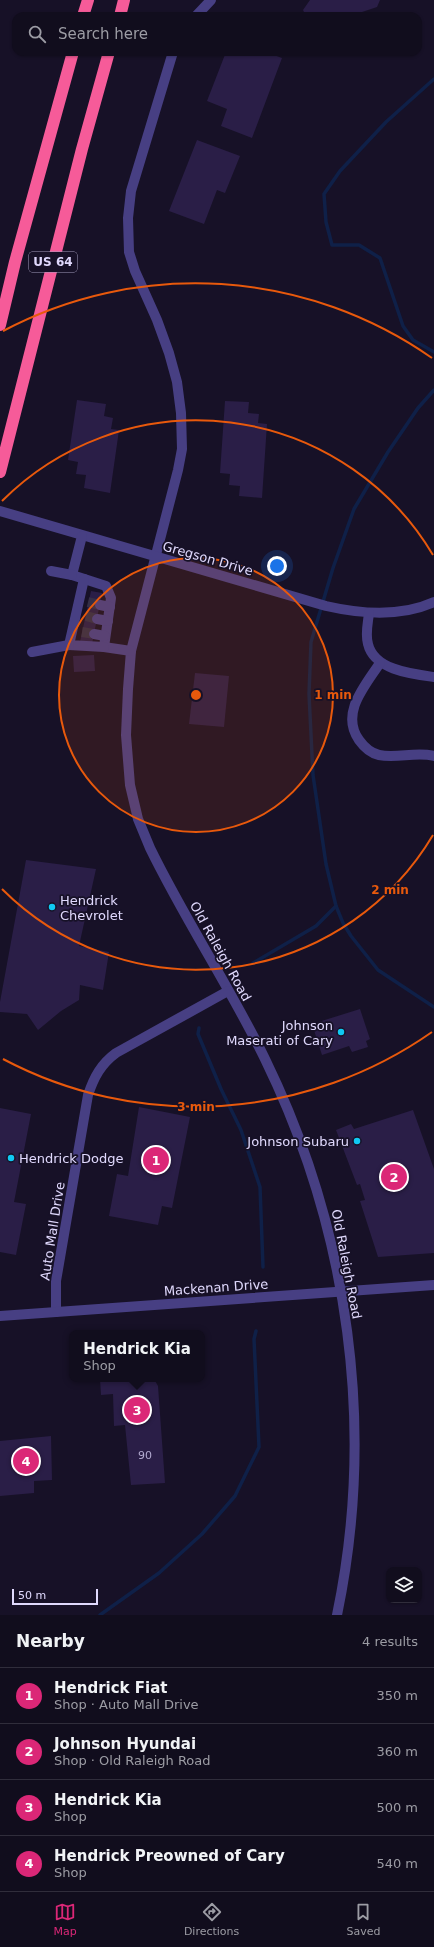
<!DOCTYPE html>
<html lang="en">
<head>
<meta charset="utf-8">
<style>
  body { margin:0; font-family:"DejaVu Sans",sans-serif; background:#1e1b2a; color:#f1f3f6 }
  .controls { position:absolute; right:12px; bottom:12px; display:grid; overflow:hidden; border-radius:8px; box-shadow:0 1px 3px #0004 }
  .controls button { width:36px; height:36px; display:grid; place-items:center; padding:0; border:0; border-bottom:1px solid #302d3b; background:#110d1d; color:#f1f3f6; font:20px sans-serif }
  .scale { position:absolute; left:12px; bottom:10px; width:86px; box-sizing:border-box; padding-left:4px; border:2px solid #e0d9fd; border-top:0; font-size:11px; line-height:14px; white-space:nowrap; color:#e0d9fd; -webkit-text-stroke:3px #171127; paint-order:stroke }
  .you { position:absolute; left:277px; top:566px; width:14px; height:14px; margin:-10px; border:3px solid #fff; border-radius:50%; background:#1a73e8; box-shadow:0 0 0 6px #1a73e833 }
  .badge { display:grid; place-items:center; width:26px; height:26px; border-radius:50%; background:#db2777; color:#fff; font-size:13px; font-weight:700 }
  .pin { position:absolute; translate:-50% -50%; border:2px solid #fff; box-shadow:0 1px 4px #0006 }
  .popup { position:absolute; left:69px; top:1330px; width:136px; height:52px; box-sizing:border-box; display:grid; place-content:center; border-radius:8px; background:#110d1d; filter:drop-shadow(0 1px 3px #0005); font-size:13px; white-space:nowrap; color:#9c9ca4 }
  .popup b { font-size:15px; color:#f1f3f6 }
  .popup::after { content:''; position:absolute; left:50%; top:100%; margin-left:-8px; border:8px solid transparent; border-top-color:#110d1d }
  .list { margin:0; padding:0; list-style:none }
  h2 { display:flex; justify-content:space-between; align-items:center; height:52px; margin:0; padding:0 16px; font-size:17px }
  h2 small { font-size:13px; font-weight:400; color:#9c9ca4 }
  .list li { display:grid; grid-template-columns:26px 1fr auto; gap:12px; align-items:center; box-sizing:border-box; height:56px; padding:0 16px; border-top:1px solid #302d3b }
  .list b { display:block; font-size:15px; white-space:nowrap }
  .list p { margin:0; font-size:13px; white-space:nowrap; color:#9c9ca4 }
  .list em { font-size:13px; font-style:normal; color:#9c9ca4 }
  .icon { flex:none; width:22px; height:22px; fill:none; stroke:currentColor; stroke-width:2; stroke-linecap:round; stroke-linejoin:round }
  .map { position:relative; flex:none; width:434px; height:1615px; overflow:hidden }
  .search { position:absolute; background:#110d1d; box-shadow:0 1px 3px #0004; left:12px; right:12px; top:12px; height:44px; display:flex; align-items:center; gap:10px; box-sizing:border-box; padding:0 14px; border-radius:12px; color:#9c9ca4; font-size:15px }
  .sheet { height:276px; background:#110d1d }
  nav { display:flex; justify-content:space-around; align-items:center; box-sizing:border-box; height:56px; border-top:1px solid #302d3b; background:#110d1d; font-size:11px; color:#9c9ca4 }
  nav a { display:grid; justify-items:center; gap:2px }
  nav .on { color:#db2777 }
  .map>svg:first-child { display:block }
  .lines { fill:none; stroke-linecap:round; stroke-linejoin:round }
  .stream { stroke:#0f2048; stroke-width:3.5 }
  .building { fill:#2a1e47 }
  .minor-tunnel { stroke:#352f47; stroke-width:10; stroke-dasharray:10 5; stroke-linecap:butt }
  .minor { stroke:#473f83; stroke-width:10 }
  .highway { stroke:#f65b99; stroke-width:12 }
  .ring { fill:none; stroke:#e8590c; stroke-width:2 }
  .poi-dot { fill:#10c9f3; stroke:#171127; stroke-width:1.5 }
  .labels { text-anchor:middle; stroke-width:3.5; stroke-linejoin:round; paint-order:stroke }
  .number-label { font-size:11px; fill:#b2aad0 }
  .shield { fill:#171127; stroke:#a49dbd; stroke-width:1 }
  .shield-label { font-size:12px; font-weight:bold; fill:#e0d9fd }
  .street-label { font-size:13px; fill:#e0d9fd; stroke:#171127 }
  .poi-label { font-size:13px; fill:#e0d9fd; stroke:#171127; text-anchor:start }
  .centre { fill:#e8590c; stroke:#171127; stroke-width:2 }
  .ring-label { font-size:12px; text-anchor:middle; font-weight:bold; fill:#e8590c; stroke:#171127; stroke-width:3.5; stroke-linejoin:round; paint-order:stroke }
</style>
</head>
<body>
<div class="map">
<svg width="434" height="1615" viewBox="0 0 434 1615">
  <rect width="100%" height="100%" fill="#171127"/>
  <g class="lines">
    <g class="stream">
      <path d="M 434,79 L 386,122 L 340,171 L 324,194 L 326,222 L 332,245 L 359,245 L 380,258 L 403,326 L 413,340 L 434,352"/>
      <path d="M 434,390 L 418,408 L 388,452 L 354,509 L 333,568 L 311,642 L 309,694 L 313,775 L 326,864 L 336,906 L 343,923 L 351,936 L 378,970 L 434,1007"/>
      <path d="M 253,963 L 316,926 L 336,906"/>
      <path d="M 199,1028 L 198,1034 L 221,1089 L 241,1130 L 260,1187 L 263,1267"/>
      <path d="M 100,1615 L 159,1573 L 202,1534 L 235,1496 L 259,1447 L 254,1339 L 256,1331"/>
    </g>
  </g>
  <g class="building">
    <path d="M 310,0 L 380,0 L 377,7 L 359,13 L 358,16 L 306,16 L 303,10 Z"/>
    <path d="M 226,52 L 266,52 L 282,58 L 252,138 L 221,126 L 227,109 L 207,101 Z"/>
    <path d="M 197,140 L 240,156 L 225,193 L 217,190 L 204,224 L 169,211 Z"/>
    <path d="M 77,400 L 106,404 L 104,416 L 113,418 L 111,429 L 119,430 L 110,493 L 84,488 L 86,475 L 76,474 L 78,462 L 68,460 Z"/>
    <path d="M 225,401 L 249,402 L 248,413 L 259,414 L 258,423 L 267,424 L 262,498 L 239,496 L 240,486 L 229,485 L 230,474 L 220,473 Z"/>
    <path d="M 91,591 L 102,593 L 92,644 L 80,642 Z"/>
    <path d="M 94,655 L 95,671 L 74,672 L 73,656 Z"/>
    <path d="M 195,673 L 229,676 L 224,727 L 189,724 Z"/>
    <path d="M 26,860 L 96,869 L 79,946 L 109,952 L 103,990 L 80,985 L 79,1000 L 61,1011 L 38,1030 L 27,1014 L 0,1012 L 0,1002 Z"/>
    <path d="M 360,1009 L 370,1039 L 366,1041 L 368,1047 L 352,1052 L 349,1046 L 322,1055 L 312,1024 Z"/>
    <path d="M 139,1107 L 190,1117 L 172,1208 L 162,1206 L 158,1225 L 109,1216 L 117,1174 L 128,1176 Z"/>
    <path d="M 0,1108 L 31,1114 L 14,1202 L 26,1204 L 16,1255 L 0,1252 Z"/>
    <path d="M 413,1110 L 434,1169 L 434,1253 L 378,1257 L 360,1201 L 365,1200 L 360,1184 L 357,1185 L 336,1130 L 351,1124 L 354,1129 Z"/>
    <path d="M 100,1379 L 154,1379 L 158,1386 L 165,1483 L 131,1485 L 125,1425 L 114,1426 L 113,1394 L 101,1395 Z"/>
    <path d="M 51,1436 L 52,1480 L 34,1481 L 34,1493 L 0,1496 L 0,1441 Z"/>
  </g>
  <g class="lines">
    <g class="minor-tunnel">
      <path d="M 88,602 L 100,605"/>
      <path d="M 86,616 L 97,619"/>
      <path d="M 82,632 L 94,634"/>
    </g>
    <g class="minor">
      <path d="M 196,16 L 211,0"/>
      <path d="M 173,52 L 131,191 L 128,218 L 129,252 L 135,271 L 157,320 L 169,353 L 177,382 L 181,413 L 182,449 L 178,470 L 131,651 L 128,689 L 126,735 L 130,785 L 138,819 L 150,848 C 185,920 230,987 265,1059 C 349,1231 376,1428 337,1615"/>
      <path d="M 0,511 L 326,606 C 361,614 401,617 434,602"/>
      <path d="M 82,536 L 72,575 L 106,586 L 111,598 L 104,647 L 131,651"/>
      <path d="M 51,571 L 72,575"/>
      <path d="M 84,579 L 69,645 L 104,647"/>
      <path d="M 100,605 L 110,607"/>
      <path d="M 369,613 C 368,623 365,634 368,644 C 374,670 412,674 434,677"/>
      <path d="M 97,619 L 108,621"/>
      <path d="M 94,634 L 105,636"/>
      <path d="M 32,652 L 69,645"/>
      <path d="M 380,663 C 365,686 340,713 359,740 C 364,747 370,753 379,755 C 397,759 416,751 434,756"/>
      <path d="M 56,1312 L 56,1281 L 88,1095 C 94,1077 101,1064 116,1053 L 228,991"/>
      <path d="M 0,1316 L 434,1285"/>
    </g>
    <g class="highway">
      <path d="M 83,16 L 88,0"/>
      <path d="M 120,16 L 124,0"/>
      <path d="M 0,325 L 15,262 L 73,52"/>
      <path d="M 0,472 L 82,149 L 109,52"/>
    </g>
  </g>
  <circle cx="196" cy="695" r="137" fill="#e8590c" fill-opacity=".12"/>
  <g class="ring">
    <circle cx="196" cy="695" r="137"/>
    <path d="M433 835A275 275 0 0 1 2 889M2 501A275 275 0 0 1 433 555"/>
    <path d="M432 1032A412 412 0 0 1 3 1059M3 331A412 412 0 0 1 432 358"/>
  </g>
  <g class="poi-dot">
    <circle cx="52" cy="907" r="4"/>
    <circle cx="341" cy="1032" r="4"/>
    <circle cx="357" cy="1141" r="4"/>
    <circle cx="11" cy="1158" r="4"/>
  </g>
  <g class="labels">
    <g class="number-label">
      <text x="145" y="1459">90</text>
    </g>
    <rect class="shield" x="29" y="252" width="48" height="20" rx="3"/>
    <g class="shield-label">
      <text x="53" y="266">US 64</text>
    </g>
    <g class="street-label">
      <text transform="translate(208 558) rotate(16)" y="5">Gregson Drive</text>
      <text transform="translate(221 951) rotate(61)" y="5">Old Raleigh Road</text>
      <text transform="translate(52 1231) rotate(-81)" y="5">Auto Mall Drive</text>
      <text transform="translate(347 1264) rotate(79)" y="5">Old Raleigh Road</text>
      <text transform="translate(216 1287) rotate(-4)" y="5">Mackenan Drive</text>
    </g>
    <g class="poi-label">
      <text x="60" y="905">Hendrick<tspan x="60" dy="15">Chevrolet</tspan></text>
      <text x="333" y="1030" text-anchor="end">Johnson<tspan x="333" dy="15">Maserati of Cary</tspan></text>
      <text x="349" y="1146" text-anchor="end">Johnson Subaru</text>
      <text x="19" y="1163">Hendrick Dodge</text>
    </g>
  </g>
  <circle cx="196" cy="695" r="6" class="centre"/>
  <g class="ring-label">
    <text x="333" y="699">1 min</text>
    <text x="390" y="894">2 min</text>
    <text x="196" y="1111">3 min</text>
  </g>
</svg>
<div class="controls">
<button><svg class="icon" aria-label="layers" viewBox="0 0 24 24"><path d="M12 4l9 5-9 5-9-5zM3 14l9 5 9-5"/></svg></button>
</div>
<div class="scale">50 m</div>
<div class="you"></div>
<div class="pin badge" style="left:156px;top:1160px">1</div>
<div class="pin badge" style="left:394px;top:1177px">2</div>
<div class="pin badge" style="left:137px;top:1410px">3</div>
<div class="popup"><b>Hendrick Kia</b>Shop</div>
<div class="pin badge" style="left:26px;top:1461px">4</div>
<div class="search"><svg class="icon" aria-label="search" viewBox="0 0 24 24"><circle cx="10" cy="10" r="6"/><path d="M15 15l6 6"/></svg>Search here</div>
</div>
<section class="sheet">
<h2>Nearby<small>4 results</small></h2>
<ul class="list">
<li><span class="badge">1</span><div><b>Hendrick Fiat</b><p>Shop · Auto Mall Drive</p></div><em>350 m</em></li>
<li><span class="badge">2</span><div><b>Johnson Hyundai</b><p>Shop · Old Raleigh Road</p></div><em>360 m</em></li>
<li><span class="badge">3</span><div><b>Hendrick Kia</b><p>Shop</p></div><em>500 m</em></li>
<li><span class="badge">4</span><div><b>Hendrick Preowned of Cary</b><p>Shop</p></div><em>540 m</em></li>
</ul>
</section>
<nav>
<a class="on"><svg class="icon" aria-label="map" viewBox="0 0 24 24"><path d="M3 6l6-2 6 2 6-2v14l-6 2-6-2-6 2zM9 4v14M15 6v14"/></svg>Map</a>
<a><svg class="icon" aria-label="directions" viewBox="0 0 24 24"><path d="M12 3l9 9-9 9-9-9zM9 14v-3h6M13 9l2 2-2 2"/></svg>Directions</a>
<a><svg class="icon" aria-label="saved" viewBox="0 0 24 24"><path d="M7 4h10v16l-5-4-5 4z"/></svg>Saved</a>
</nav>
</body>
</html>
